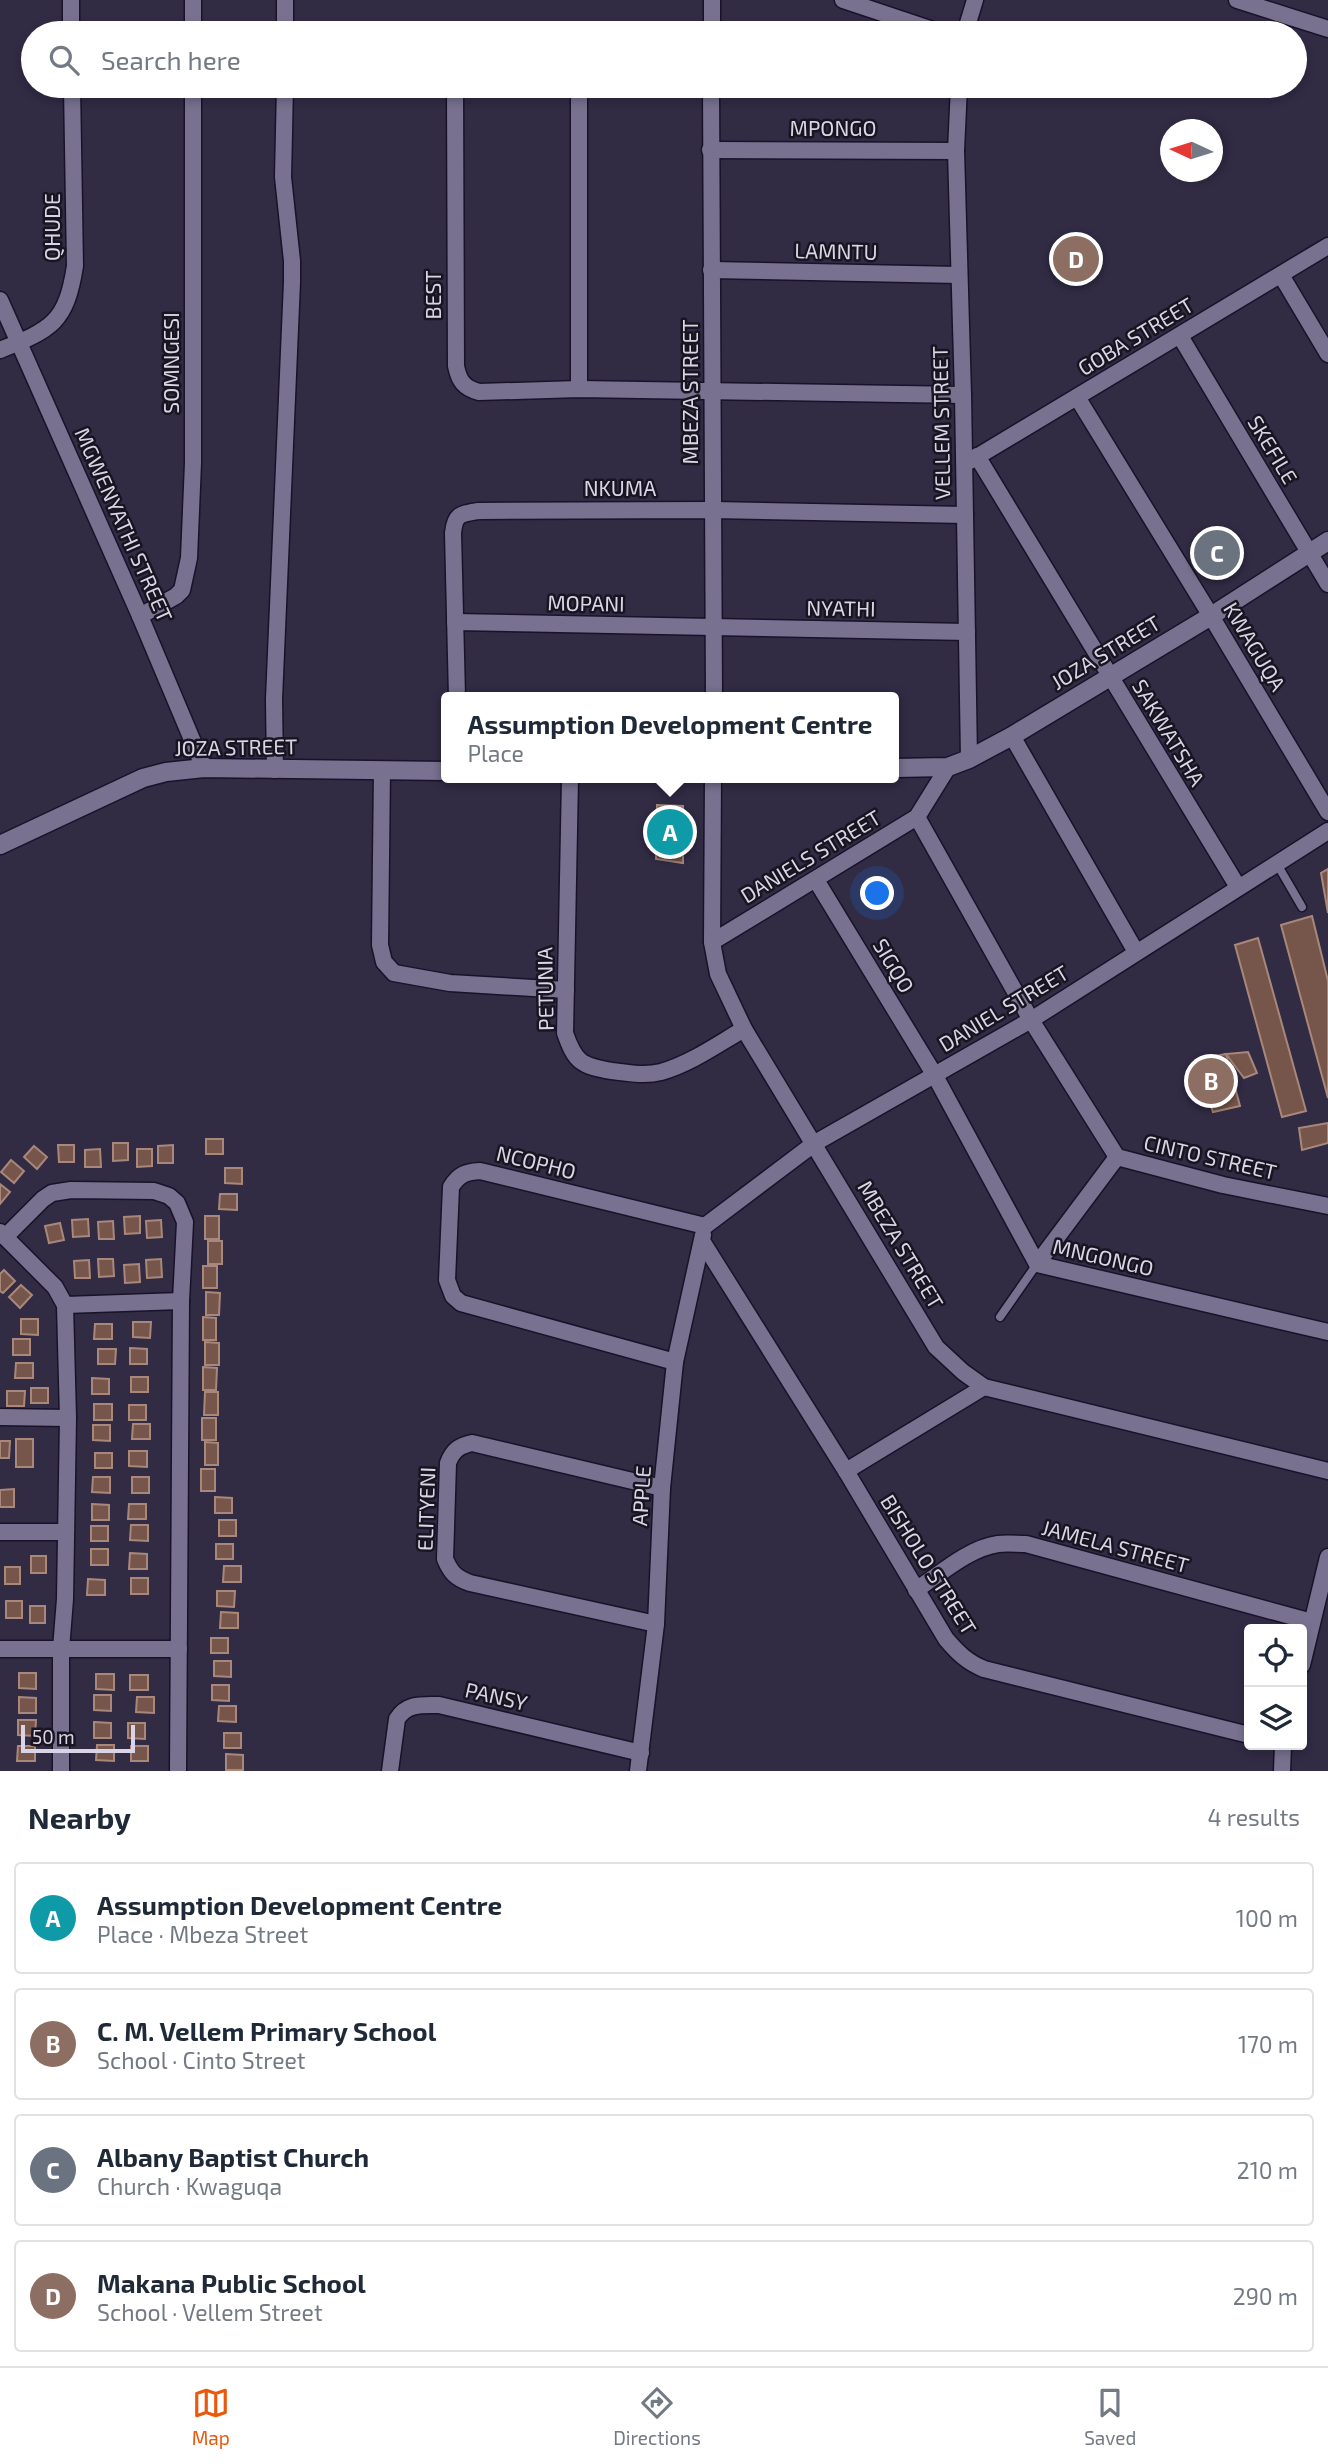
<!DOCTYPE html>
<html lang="en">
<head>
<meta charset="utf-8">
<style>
  body { margin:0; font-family:"Exo 2",sans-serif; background:#f6f6f7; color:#1f2937 }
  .controls { position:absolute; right:21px; bottom:21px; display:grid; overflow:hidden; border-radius:7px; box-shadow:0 4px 10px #0003 }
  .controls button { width:63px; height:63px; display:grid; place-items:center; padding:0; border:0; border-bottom:2px solid #e0e1e3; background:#fff; color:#1f2937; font:35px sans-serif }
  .compass { position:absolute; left:1160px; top:119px; width:63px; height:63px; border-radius:50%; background:#fff; box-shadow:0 4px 10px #0003; rotate:274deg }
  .scale { position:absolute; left:21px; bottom:18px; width:114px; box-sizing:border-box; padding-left:7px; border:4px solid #d9d5e6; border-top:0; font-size:19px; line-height:24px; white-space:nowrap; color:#d9d5e6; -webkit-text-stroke:5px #181521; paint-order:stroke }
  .you { position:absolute; left:878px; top:894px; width:24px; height:24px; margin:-18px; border:5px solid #fff; border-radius:50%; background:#1a73e8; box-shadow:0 0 0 10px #1a73e833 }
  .badge { display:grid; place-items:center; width:46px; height:46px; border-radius:50%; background:#ea580c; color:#fff; font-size:23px; font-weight:700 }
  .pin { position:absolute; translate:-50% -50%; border:4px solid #fff; box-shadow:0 2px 7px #0006 }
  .popup { position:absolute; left:441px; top:692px; width:458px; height:91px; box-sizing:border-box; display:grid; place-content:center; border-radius:7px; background:#fff; filter:drop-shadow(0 2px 5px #0005); font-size:23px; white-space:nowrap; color:#747a83 }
  .popup b { font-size:26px; color:#1f2937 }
  .popup::after { content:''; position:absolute; left:50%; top:100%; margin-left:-14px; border:14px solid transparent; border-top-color:#fff }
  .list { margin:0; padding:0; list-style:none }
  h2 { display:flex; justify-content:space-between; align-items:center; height:91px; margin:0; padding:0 28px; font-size:30px }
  h2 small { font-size:23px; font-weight:400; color:#747a83 }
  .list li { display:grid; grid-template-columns:46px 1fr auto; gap:21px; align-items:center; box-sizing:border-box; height:112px; margin:0 14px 14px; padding:0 14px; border:2px solid #e0e1e3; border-radius:7px }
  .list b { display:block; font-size:26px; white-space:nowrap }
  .list p { margin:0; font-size:23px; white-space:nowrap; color:#747a83 }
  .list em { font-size:23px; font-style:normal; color:#747a83 }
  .icon { flex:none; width:38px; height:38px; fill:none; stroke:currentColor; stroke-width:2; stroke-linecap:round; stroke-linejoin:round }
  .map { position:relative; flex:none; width:1328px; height:1771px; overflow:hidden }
  .search { position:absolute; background:#fff; box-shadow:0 4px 10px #0003; left:21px; right:21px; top:21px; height:77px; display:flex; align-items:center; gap:18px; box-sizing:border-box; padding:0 24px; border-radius:38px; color:#747a83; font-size:26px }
  .sheet { height:595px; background:#fff }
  nav { display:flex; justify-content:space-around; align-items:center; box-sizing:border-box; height:98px; border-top:2px solid #e0e1e3; background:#fff; font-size:19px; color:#747a83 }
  nav a { display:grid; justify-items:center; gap:4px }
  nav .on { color:#ea580c }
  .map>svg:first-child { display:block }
  .building { fill:#76564a; stroke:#a9877a; stroke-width:2 }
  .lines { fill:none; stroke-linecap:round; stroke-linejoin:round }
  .lane-casing { stroke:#19122a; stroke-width:11 }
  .street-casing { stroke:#19122a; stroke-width:19 }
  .secondary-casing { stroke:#19122a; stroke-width:21 }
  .lane { stroke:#787290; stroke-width:8 }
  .street { stroke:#787290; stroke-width:16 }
  .secondary { stroke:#787290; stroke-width:18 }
  .labels { text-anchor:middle; stroke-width:5; stroke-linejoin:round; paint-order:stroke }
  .street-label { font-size:21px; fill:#d9d5e6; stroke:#181521 }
</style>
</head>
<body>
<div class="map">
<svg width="1328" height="1771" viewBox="0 0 1328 1771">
  <rect width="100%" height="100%" fill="#312b44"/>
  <g class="building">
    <path d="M 657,805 L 683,806 L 683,863 L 656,859 Z"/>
    <path d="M 1328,869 L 1328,913 L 1321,873 Z"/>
    <path d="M 1312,916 L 1328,981 L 1328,1098 L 1281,925 Z"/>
    <path d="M 1258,938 L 1306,1111 L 1282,1117 L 1235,945 Z"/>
    <path d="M 1248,1052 L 1257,1073 L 1244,1078 L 1226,1054 Z"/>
    <path d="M 1226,1054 L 1240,1106 L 1213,1112 L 1195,1060 Z"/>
    <path d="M 1328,1123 L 1328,1143 L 1302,1150 L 1299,1128 Z"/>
    <rect x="206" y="1139" width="17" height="15"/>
    <path d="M 113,1143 L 128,1143 L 128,1160 L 113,1161 Z"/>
    <path d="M 58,1145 L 74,1145 L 74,1162 L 59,1162 Z"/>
    <path d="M 173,1145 L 173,1163 L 158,1163 L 158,1146 Z"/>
    <path d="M 34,1146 L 47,1157 L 37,1169 L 24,1157 Z"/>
    <path d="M 100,1149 L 101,1167 L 85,1167 L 85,1150 Z"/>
    <path d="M 137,1149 L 152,1149 L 152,1166 L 137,1167 Z"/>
    <path d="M 11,1160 L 24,1171 L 14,1183 L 1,1172 Z"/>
    <path d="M 225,1168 L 242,1168 L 242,1184 L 225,1183 Z"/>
    <path d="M 0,1184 L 10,1192 L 0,1204 Z"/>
    <path d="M 220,1194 L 237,1194 L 237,1210 L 219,1209 Z"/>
    <path d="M 140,1216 L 140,1233 L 125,1234 L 124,1217 Z"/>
    <rect x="205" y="1216" width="14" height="23"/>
    <path d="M 88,1219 L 89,1236 L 73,1237 L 72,1220 Z"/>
    <path d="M 161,1220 L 162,1237 L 147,1238 L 146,1221 Z"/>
    <path d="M 113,1221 L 114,1239 L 99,1239 L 98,1222 Z"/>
    <path d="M 60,1223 L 64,1240 L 49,1243 L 45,1226 Z"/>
    <rect x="208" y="1241" width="14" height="23"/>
    <path d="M 98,1259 L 113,1259 L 114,1276 L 99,1277 Z"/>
    <path d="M 161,1259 L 162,1277 L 147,1278 L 146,1260 Z"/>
    <path d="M 89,1260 L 90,1278 L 75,1278 L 74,1261 Z"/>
    <path d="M 139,1264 L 140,1282 L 125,1283 L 124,1265 Z"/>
    <rect x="203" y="1266" width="14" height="22"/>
    <path d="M 4,1270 L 15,1281 L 3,1293 L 0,1291 L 0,1274 Z"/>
    <path d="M 21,1285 L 32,1295 L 20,1308 L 9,1297 Z"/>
    <path d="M 206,1292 L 220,1293 L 219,1315 L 206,1315 Z"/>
    <path d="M 203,1317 L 216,1318 L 216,1340 L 203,1340 Z"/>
    <path d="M 21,1319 L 38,1319 L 38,1335 L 21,1334 Z"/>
    <path d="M 133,1322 L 151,1322 L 150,1338 L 133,1337 Z"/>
    <path d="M 95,1324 L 112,1324 L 112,1339 L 94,1339 Z"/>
    <rect x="13" y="1339" width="17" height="16"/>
    <path d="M 205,1342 L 219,1343 L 219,1365 L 205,1365 Z"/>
    <path d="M 130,1348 L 147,1349 L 147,1364 L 130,1364 Z"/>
    <path d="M 98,1349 L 116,1349 L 115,1364 L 98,1364 Z"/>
    <path d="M 16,1363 L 33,1363 L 33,1378 L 15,1378 Z"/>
    <path d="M 203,1367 L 217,1368 L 216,1390 L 203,1390 Z"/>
    <rect x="131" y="1377" width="17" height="15"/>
    <path d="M 92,1378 L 109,1379 L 109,1394 L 92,1394 Z"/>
    <rect x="31" y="1388" width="17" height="15"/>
    <path d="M 7,1391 L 25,1391 L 24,1406 L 7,1406 Z"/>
    <path d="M 205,1392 L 218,1392 L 218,1415 L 204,1415 Z"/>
    <rect x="94" y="1404" width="18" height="16"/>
    <rect x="129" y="1405" width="17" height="15"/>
    <rect x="202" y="1418" width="14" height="22"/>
    <path d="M 133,1424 L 150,1424 L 150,1439 L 132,1439 Z"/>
    <path d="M 93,1425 L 110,1425 L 110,1441 L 93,1440 Z"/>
    <rect x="16" y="1439" width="17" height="28"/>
    <path d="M 0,1441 L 10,1441 L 9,1458 L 0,1458 Z"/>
    <path d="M 205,1442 L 218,1443 L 218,1465 L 205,1465 Z"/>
    <path d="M 129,1451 L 147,1451 L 147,1467 L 129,1466 Z"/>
    <rect x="95" y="1453" width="17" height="15"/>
    <rect x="201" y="1469" width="14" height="22"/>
    <path d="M 93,1477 L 110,1477 L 110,1493 L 92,1492 Z"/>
    <rect x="132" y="1477" width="17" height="16"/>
    <path d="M 14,1489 L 14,1507 L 0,1507 L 0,1490 Z"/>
    <path d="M 215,1497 L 232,1498 L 232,1513 L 215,1513 Z"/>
    <path d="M 92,1504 L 109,1505 L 109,1520 L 92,1520 Z"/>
    <path d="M 129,1504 L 146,1504 L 146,1519 L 128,1519 Z"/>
    <rect x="219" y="1520" width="17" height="16"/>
    <path d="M 131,1525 L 148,1525 L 148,1541 L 130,1540 Z"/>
    <rect x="91" y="1526" width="17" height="15"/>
    <rect x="216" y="1544" width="17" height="15"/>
    <rect x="91" y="1549" width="17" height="16"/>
    <path d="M 130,1553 L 147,1554 L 147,1569 L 129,1569 Z"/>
    <rect x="31" y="1556" width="15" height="17"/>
    <path d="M 224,1566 L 241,1566 L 241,1582 L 223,1582 Z"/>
    <rect x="5" y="1567" width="15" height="17"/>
    <rect x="131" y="1578" width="17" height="16"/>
    <path d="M 88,1579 L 105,1580 L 105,1595 L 87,1595 Z"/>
    <path d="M 217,1591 L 235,1591 L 234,1607 L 217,1606 Z"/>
    <rect x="6" y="1601" width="16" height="17"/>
    <rect x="30" y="1606" width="15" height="17"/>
    <path d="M 221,1612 L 238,1613 L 238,1628 L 220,1628 Z"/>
    <rect x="211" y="1638" width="17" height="15"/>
    <path d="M 214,1661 L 231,1661 L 231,1677 L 214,1676 Z"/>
    <path d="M 19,1673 L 36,1673 L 36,1689 L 19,1688 Z"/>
    <path d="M 96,1674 L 114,1674 L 114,1690 L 96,1689 Z"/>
    <rect x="130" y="1675" width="18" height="15"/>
    <path d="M 212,1685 L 229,1685 L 229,1701 L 212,1700 Z"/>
    <path d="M 94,1695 L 111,1695 L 111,1711 L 94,1710 Z"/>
    <path d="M 19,1697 L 36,1698 L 36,1713 L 19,1713 Z"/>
    <path d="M 137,1697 L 154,1697 L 154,1713 L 136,1712 Z"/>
    <path d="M 219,1706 L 236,1706 L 236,1722 L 218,1721 Z"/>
    <path d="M 18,1720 L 36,1720 L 35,1736 L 18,1735 Z"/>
    <path d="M 94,1722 L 111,1723 L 111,1738 L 94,1738 Z"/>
    <path d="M 128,1723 L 145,1723 L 145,1739 L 128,1738 Z"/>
    <rect x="224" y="1733" width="17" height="15"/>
    <path d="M 97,1745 L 114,1745 L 114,1761 L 96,1760 Z"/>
    <path d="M 18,1746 L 35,1746 L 35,1761 L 17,1761 Z"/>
    <rect x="131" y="1746" width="17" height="15"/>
    <path d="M 226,1754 L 243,1755 L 243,1770 L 226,1770 Z"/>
  </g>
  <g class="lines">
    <g class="lane-casing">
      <g id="lane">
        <path d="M 1277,864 L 1302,907"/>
        <path d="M 1000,1317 L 1037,1264"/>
      </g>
    </g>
    <g class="street-casing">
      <g id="street">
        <path d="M 71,0 L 71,33"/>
        <path d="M 285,0 L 285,33"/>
        <path d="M 843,0 L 942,33"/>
        <path d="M 1237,0 L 1328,29"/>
        <path d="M 712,30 L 794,33"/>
        <path d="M 193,33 L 193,0"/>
        <path d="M 477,33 L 561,33"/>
        <path d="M 712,33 L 712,0"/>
        <path d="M 965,33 L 975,0"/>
        <path d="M 455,86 L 456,366 C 459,381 464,388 479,392 L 579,389 L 963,395"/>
        <path d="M 711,86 L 714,697"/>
        <path d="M 959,86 L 956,151 L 963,395 L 969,759"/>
        <path d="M 710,150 L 956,151"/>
        <path d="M 711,270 L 959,275"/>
        <path d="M 1281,275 L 1328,354"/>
        <path d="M 0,300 L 140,616 L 204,768"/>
        <path d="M 1180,336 L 1328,584"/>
        <path d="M 0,350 C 52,329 66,323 75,266 L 72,86"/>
        <path d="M 579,389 L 579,86"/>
        <path d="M 1077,397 L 1211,616 L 1328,812"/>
        <path d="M 977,456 L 1238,887"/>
        <path d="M 970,461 L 1328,246"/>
        <path d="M 140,616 L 176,596 L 182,590 L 189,558 L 193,463 L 193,86"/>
        <path d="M 455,622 L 967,632"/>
        <path d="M 457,697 L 453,533 C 455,514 460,514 478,511 L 713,510 L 965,515"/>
        <path d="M 1012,736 L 1136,952"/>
        <path d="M 275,770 L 274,699 L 292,282 L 292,261 L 283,177 L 285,86"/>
        <path d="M 382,770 L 380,945 L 384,962 L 394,973 L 450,983 L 566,990"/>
        <path d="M 570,778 L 565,1033 C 575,1062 581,1066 612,1071 C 628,1073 645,1076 661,1072 C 690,1064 718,1044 744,1029"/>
        <path d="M 713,778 L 712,942 L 718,974 L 744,1029 L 936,1347 L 963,1372 L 984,1387 L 1328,1471"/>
        <path d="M 917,817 L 1031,1020 L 1117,1157 L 1223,1185 L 1328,1206"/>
        <path d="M 816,880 L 934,1074 L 1037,1264 L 1328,1332"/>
        <path d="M 712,942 L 917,817 L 948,767"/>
        <path d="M 705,1226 L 815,1143 L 1031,1020 L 1328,831"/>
        <path d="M 0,1232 L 55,1287 L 65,1305 L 68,1418 L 65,1599 L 61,1649 L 61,1771"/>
        <path d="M 5,1237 L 43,1199 L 52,1193 L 71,1190 L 154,1191 L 169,1196 L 177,1203 L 185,1222 L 181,1301 L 178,1771"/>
        <path d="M 702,1241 L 846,1471 L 946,1639 C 958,1653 967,1662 984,1669 L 1249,1735"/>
        <path d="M 1037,1264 L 1117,1157"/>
        <path d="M 65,1305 L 181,1301"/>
        <path d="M 675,1362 L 461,1303 L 453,1296 L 447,1280 L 451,1187 C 459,1174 466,1172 480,1171 L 705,1226"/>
        <path d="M 0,1417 L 68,1418"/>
        <path d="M 846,1471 L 984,1387"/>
        <path d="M 0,1532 L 65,1532"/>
        <path d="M 916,1590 C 940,1574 969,1548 998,1544 C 1007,1543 1017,1544 1026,1544 L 1312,1622"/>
        <path d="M 656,1624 L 470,1583 C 456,1578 451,1573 445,1559 L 448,1463 C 453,1450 459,1446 472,1443 L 662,1488"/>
        <path d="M 0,1649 L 179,1649"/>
        <path d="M 1302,1665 L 1328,1557"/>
        <path d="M 390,1771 L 397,1719 C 407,1703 422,1705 439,1705 L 641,1753"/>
        <path d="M 638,1771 L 656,1624 L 662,1488 L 675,1362 L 703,1235"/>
        <path d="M 1282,1771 L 1283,1745"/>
      </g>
    </g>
    <g class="secondary-casing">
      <g id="secondary">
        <path d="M 894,768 L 948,767 L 969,759 L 1012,736 L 1211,616 L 1328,541"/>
        <path d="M 0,845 L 143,778 L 166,772 L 204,768 L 446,771"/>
      </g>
    </g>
    <use href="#lane" class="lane"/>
    <use href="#street" class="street"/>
    <use href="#secondary" class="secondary"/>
  </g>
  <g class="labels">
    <g class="street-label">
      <text x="833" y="136">MPONGO</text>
      <text transform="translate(53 227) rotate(-90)" y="7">QHUDE</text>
      <text transform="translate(836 252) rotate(1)" y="7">LAMNTU</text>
      <text transform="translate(434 295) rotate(-90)" y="7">BEST</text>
      <text transform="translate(1136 337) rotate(-31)" y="7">GOBA STREET</text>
      <text transform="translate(172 363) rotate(-90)" y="7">SOMNGESI</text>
      <text transform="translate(691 392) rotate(-90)" y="7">MBEZA STREET</text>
      <text transform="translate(942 423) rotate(-91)" y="7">VELLEM STREET</text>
      <text transform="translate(1272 450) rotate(59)" y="7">SKEFILE</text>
      <text x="620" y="496">NKUMA</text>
      <text transform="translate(123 525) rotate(66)" y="7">MGWENYATHI STREET</text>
      <text transform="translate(586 604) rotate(1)" y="7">MOPANI</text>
      <text transform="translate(841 609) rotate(1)" y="7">NYATHI</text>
      <text transform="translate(1254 647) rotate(59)" y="7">KWAGUQA</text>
      <text transform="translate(1106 653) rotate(-31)" y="7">JOZA STREET</text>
      <text transform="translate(1168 733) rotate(59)" y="7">SAKWATSHA</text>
      <text transform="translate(236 748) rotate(-1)" y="7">JOZA STREET</text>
      <text transform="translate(811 857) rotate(-31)" y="7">DANIELS STREET</text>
      <text transform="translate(893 966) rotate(59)" y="7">SIGQO</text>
      <text transform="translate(546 989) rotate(-91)" y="7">PETUNIA</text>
      <text transform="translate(1004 1009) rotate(-31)" y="7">DANIEL STREET</text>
      <text transform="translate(1210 1158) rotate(13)" y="7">CINTO STREET</text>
      <text transform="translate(536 1163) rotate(14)" y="7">NCOPHO</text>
      <text transform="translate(900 1245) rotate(59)" y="7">MBEZA STREET</text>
      <text transform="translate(1103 1258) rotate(13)" y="7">MNGONGO</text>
      <text transform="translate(642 1496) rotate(-86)" y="7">APPLE</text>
      <text transform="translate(427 1509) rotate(-88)" y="7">ELITYENI</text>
      <text transform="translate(1115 1547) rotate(15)" y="7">JAMELA STREET</text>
      <text transform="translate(928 1565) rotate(58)" y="7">BISHOLO STREET</text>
      <text transform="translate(496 1697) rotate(13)" y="7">PANSY</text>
    </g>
  </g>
</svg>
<div class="controls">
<button><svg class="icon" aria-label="locate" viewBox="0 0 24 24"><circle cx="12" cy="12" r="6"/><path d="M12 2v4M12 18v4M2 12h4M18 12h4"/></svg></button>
<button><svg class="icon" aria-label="layers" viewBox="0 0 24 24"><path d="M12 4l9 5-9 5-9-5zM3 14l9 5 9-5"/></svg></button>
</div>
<svg class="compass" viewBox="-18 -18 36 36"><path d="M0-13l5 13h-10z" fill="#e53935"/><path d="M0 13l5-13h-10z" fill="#747a83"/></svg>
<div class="scale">50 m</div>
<div class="you"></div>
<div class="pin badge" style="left:670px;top:832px;background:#0f9aa8">A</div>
<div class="popup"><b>Assumption Development Centre</b>Place</div>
<div class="pin badge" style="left:1211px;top:1081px;background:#8d6e63">B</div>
<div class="pin badge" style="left:1217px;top:553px;background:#6b7280">C</div>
<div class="pin badge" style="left:1076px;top:259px;background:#8d6e63">D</div>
<div class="search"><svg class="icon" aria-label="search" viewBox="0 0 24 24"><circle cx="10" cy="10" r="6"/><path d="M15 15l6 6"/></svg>Search here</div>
</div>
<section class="sheet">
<h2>Nearby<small>4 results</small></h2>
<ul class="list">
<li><span class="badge" style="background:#0f9aa8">A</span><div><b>Assumption Development Centre</b><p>Place · Mbeza Street</p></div><em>100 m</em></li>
<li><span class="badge" style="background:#8d6e63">B</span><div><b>C. M. Vellem Primary School</b><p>School · Cinto Street</p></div><em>170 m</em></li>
<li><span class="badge" style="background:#6b7280">C</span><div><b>Albany Baptist Church</b><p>Church · Kwaguqa</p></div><em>210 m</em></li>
<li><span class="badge" style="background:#8d6e63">D</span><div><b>Makana Public School</b><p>School · Vellem Street</p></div><em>290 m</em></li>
</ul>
</section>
<nav>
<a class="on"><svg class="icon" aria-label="map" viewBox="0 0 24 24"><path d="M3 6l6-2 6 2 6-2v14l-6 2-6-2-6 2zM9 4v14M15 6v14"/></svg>Map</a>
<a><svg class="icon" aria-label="directions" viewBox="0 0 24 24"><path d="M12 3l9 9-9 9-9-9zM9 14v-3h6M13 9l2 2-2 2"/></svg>Directions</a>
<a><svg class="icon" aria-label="saved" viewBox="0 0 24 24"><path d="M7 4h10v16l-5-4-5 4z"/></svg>Saved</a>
</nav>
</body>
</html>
